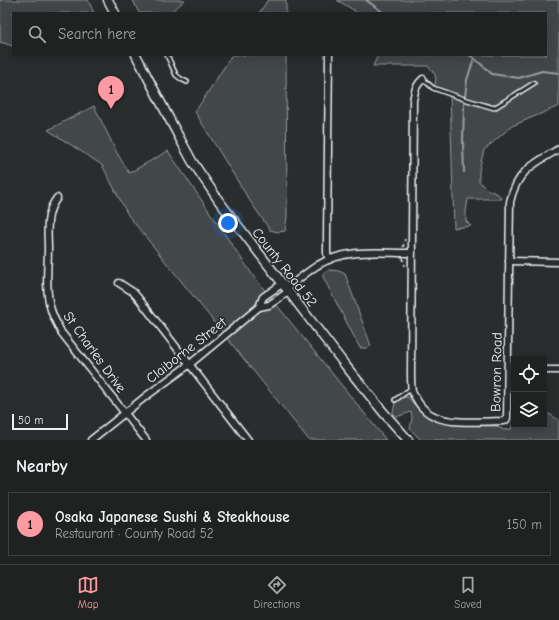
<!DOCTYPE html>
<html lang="en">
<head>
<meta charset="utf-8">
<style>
  body { margin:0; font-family:"Comic Neue",sans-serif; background:#2d2f2f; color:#f1f3f6 }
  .controls { position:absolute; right:12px; bottom:12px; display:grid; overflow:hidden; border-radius:0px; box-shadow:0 2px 10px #0003 }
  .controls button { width:36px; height:36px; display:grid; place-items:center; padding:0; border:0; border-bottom:1px solid #3d3f40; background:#202222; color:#f1f3f6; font:20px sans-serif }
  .scale { position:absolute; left:12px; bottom:10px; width:56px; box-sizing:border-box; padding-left:4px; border:2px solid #e8f1f8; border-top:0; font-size:11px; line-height:14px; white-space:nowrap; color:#e8f1f8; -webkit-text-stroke:3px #2a2d2e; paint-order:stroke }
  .you { position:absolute; left:228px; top:223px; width:14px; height:14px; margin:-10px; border:3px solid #fff; border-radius:50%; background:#1a73e8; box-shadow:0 0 0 6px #1a73e833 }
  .badge { display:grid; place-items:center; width:26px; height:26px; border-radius:50%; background:#ff9aa2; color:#111; font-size:13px; font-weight:700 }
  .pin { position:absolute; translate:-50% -33px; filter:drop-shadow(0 1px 2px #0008) }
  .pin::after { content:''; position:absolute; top:21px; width:14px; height:12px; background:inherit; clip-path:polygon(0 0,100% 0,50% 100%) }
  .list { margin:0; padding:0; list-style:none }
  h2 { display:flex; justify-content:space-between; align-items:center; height:52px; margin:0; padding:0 16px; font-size:17px }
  h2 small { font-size:13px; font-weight:400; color:#a2a4a5 }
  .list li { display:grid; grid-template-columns:26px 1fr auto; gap:12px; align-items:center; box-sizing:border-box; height:64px; margin:0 8px 8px; padding:0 8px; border:1px solid #3d3f40; border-radius:0px }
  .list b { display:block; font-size:15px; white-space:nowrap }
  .list p { margin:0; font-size:13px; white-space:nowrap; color:#a2a4a5 }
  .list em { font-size:13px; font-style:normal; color:#a2a4a5 }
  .icon { flex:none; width:22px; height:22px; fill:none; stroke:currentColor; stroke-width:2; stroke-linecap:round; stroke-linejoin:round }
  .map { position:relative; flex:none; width:559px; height:440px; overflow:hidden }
  .search { position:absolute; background:#202222; box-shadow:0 2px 10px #0003; left:12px; right:12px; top:12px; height:44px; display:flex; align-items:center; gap:10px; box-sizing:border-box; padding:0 14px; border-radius:0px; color:#a2a4a5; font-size:15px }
  .sheet { height:124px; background:#202222 }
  nav { display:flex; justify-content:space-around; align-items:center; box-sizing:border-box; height:56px; border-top:1px solid #3d3f40; background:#202222; font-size:11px; color:#a2a4a5 }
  nav a { display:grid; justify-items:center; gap:2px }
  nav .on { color:#ff9aa2 }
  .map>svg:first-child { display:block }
  .green { fill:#424648; stroke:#959ca0 }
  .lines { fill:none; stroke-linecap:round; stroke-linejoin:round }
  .stream { stroke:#989fa3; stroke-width:2 }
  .service-casing { stroke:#e8f1f8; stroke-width:6 }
  .minor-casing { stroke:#e8f1f8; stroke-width:9 }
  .secondary-casing { stroke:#e8f1f8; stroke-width:11 }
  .path { stroke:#e8f1f8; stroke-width:1.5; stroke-dasharray:3 3; stroke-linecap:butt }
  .service { stroke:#2a2d2e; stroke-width:3 }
  .minor { stroke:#2a2d2e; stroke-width:6 }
  .secondary { stroke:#2a2d2e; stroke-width:8 }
  .labels { text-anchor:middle; stroke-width:3.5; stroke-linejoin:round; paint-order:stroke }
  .street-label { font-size:14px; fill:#e8f1f8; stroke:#2a2d2e }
</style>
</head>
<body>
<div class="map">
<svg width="559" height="440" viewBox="0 0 559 440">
  <rect width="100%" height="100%" fill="#2a2d2e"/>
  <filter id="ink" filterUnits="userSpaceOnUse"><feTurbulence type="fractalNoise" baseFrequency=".025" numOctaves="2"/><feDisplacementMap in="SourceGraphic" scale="8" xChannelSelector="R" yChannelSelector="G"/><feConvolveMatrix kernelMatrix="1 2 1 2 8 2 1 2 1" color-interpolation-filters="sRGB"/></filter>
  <g filter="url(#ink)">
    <g class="green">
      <path d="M 0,0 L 88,0 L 94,13 L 13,13 L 13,46 L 0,42 Z"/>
      <path d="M 133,0 L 185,0 L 170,13 L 139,13 Z"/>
      <path d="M 268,0 L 286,0 L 286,13 L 259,13 Z"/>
      <path d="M 337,0 L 559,0 L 559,106 L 512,126 L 484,150 L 479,170 L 479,181 L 486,189 L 498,194 L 502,199 L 468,199 L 466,211 L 466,221 L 471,226 L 454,228 L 450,93 L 434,88 C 438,77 435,73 428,66 L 373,66 L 378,55 L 546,55 L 546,13 L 355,13 L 355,11 Z"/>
      <path d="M 232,55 L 286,55 L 287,217 L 285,231 L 278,232 L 270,230 L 248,198 L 195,112 Z"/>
      <path d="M 94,106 L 117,153 L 129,173 L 168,151 L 254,277 L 386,440 L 309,440 L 128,215 L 102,165 L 48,130 Z"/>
      <path d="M 329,270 L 339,271 L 345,274 L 371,346 L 367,348 L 360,348 L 322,275 Z"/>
      <path d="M 402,397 L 408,397 L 419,410 L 429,417 L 451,425 L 496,426 L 504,430 L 511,429 L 514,419 L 514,425 L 544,425 L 544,414 L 549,414 L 559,420 L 559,440 L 421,440 L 410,429 L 412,418 L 411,412 L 396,417 L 393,412 L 395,403 Z"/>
    </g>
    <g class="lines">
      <g class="stream">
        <path d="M 366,0 L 384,13"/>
        <path d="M 469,55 L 474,58 L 492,74 L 519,78 L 542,71 L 559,73"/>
        <path d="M 464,172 L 463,142 L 464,105 L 467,80 L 474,58"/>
      </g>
      <g class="service-casing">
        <g id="service">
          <path d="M 167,55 L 176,75 L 181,79 L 187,82"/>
          <path d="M 423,79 L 433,88 L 464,99 L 494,108 L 534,83"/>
          <path d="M 395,400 L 412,388"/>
        </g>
      </g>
      <g class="minor-casing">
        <g id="minor">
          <path d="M 423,79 C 415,86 415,91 413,101 L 411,373 C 411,379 411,385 412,391 C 413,395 416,398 418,402 C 422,408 427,413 434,416 C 451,425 485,421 504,421 L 506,420 L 507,418 L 510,202 C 517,171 533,164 559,149"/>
          <path d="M 57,198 C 54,202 51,207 50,212 C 46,223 48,237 48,248 C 48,267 45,288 50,306 C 52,316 57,323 61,332 L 146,440"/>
          <path d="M 329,260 L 327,254 L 327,239 L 329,55"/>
          <path d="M 509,261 L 559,262"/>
          <path d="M 119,283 L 133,292 L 139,299 L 248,440"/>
          <path d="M 286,289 C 296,281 307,272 318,265 C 347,248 380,253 411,253"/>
          <path d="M 259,307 L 269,305 L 288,292"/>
          <path d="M 544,370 L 559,370"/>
          <path d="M 91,440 L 145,397 L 190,364 L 259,307 L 263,297 L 282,284"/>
        </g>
      </g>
      <g class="secondary-casing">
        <g id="secondary">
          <path d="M 108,0 L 115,13"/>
          <path d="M 136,55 L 172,124 L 192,161 L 219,201 L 345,365 L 384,413 L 408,440"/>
        </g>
      </g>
      <g class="path">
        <path d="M 403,247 L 405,239"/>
        <path d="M 403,258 L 405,266"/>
      </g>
      <use href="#service" class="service"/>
      <use href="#minor" class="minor"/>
      <use href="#secondary" class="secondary"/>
    </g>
  </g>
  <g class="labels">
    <g class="street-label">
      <text transform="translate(285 267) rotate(52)" y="5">County Road 52</text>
      <text transform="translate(186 350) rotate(-38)" y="5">Claiborne Street</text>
      <text transform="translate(95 352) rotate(54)" y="5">St Charles Drive</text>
      <text transform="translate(496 372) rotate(-89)" y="5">Bowron Road</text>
    </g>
  </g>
</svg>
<div class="controls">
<button><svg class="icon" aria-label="locate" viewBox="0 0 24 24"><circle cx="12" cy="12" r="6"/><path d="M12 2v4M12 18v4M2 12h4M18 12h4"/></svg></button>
<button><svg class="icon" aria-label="layers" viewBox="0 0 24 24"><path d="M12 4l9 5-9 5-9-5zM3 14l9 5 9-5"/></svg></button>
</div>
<div class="scale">50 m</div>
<div class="you"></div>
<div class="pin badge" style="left:111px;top:109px">1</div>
<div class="search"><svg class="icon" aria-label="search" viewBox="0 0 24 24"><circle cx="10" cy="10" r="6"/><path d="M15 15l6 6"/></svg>Search here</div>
</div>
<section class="sheet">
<h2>Nearby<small></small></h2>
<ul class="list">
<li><span class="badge">1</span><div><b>Osaka Japanese Sushi &amp; Steakhouse</b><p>Restaurant · County Road 52</p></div><em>150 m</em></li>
</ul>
</section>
<nav>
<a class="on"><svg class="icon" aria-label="map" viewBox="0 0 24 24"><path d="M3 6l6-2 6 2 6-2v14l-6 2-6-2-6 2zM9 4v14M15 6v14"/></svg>Map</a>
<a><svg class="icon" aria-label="directions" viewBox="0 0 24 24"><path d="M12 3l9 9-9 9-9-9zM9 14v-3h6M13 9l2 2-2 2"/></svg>Directions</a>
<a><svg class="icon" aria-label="saved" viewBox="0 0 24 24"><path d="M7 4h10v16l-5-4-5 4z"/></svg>Saved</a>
</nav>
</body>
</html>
